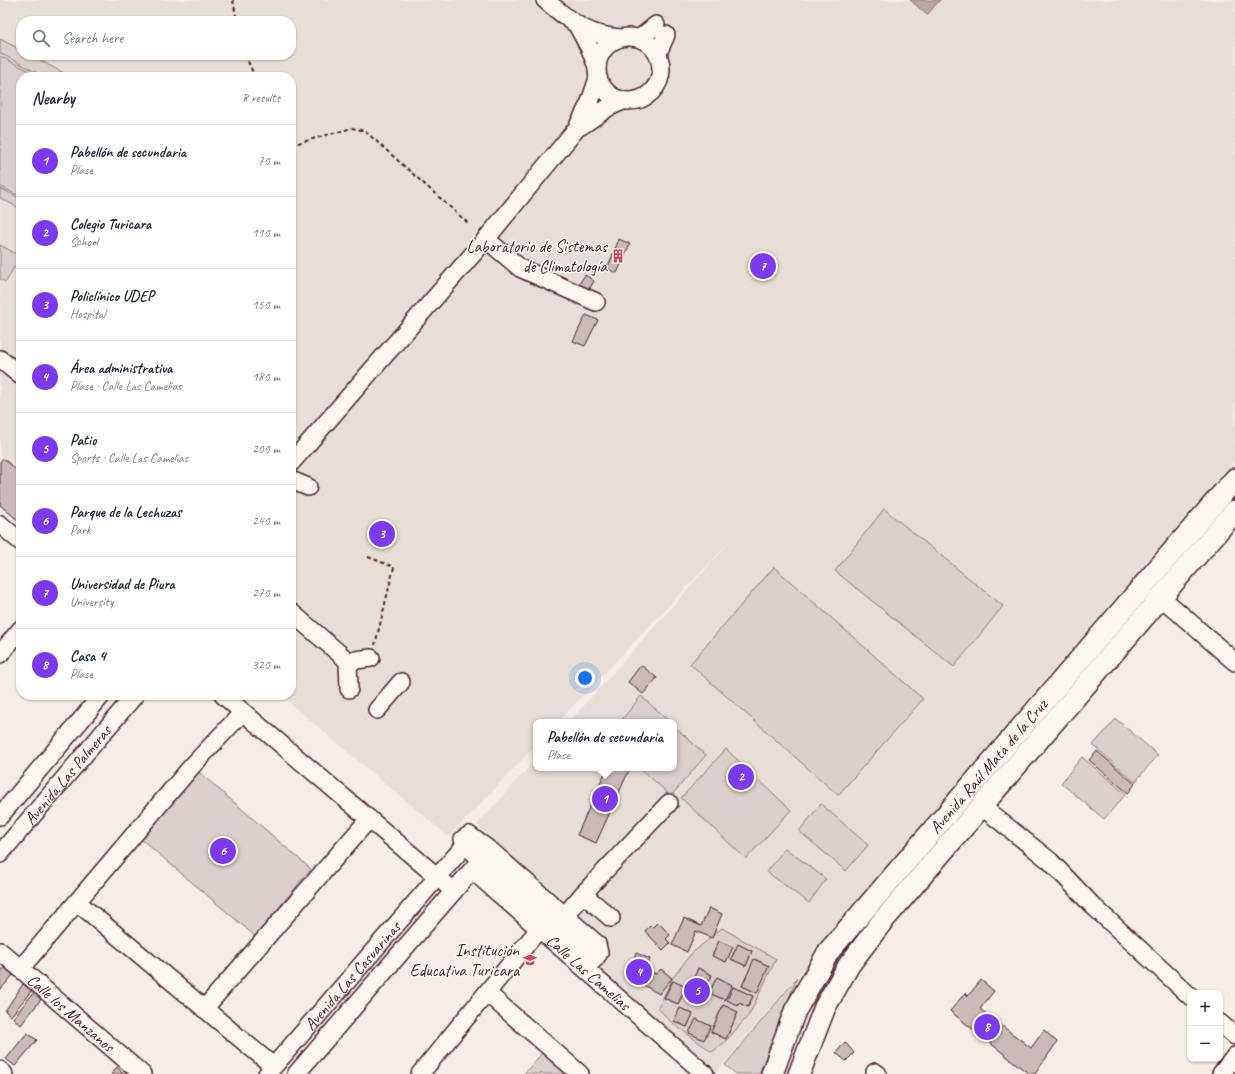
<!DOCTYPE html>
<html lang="en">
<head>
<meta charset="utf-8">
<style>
  body { margin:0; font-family:Caveat,sans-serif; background:#f2f2f3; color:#1f2937 }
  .controls { position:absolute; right:12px; bottom:12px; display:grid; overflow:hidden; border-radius:8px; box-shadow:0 1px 3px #0004 }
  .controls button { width:36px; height:36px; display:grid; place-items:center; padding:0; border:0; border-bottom:1px solid #e0e1e3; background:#fff; color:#1f2937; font:20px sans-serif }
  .you { position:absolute; left:585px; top:678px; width:14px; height:14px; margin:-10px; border:3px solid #fff; border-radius:50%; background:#1a73e8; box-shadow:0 0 0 6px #1a73e833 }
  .badge { display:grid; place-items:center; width:26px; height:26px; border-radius:50%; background:#7c3aed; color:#fff; font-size:13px; font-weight:700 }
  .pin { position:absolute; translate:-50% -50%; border:2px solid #fff; box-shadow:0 1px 4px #0006 }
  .popup { position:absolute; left:533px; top:719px; width:144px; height:52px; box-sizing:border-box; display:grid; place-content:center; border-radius:8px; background:#fff; filter:drop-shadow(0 1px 3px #0005); font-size:13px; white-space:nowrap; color:#747a83 }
  .popup b { font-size:15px; color:#1f2937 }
  .popup::after { content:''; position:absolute; left:50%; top:100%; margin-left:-8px; border:8px solid transparent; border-top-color:#fff }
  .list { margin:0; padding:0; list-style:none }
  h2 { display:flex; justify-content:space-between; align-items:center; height:52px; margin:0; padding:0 16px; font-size:17px }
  h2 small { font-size:13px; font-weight:400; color:#747a83 }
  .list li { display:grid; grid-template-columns:26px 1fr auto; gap:12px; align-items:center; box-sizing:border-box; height:72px; padding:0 16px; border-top:1px solid #e0e1e3 }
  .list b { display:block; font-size:15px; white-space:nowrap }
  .list p { margin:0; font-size:13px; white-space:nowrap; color:#747a83 }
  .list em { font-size:13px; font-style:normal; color:#747a83 }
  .icon { flex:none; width:22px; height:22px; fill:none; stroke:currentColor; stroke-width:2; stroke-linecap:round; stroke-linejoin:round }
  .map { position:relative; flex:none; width:1235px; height:1074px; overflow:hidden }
  .search { position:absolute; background:#fff; box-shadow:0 1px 3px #0004; left:16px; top:16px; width:280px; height:44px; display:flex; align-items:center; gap:10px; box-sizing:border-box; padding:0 14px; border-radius:16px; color:#747a83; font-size:15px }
  .panel { position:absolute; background:#fff; box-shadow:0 1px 3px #0004; left:16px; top:72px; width:280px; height:628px; border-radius:16px }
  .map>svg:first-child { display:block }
  .built { fill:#e7dfd6; fill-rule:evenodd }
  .green { fill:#dbd0c9; stroke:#92787a; fill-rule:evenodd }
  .water { fill:#baa7a5; stroke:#8d7174 }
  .building { fill:#cabbb6; stroke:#4a1f2b }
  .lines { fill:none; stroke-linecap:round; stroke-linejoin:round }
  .minor-casing { stroke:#4a1f2b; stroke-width:20 }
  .major-casing { stroke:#4a1f2b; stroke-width:24 }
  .path { stroke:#4a1f2b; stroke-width:2; stroke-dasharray:4 3; stroke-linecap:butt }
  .minor { stroke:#fbf7ec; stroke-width:17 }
  .major { stroke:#fbf7ec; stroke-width:21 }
  .labels { text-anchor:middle; stroke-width:3; stroke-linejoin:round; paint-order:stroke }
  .poi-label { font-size:17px; fill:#4a1f2b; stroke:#fbf7ec; text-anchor:end }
  .street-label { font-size:17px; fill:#4a1f2b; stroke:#fbf7ec }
</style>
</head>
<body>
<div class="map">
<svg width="1235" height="1074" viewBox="0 0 1235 1074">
  <rect width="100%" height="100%" fill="#f4eee4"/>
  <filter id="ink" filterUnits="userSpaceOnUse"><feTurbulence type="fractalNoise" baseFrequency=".025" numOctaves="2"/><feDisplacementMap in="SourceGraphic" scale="8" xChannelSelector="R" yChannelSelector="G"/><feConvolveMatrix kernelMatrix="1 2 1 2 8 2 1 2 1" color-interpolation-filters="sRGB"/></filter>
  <g filter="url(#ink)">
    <path class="built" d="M 0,0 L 1235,0 L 1235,460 L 1003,729 L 716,1073 L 595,970 L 610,947 L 477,825 L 536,759 L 536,768 L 674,768 L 674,722 L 569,722 L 740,531 L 558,722 L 536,722 L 536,745 L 449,837 L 280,695 L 291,695 L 291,77 L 21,77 L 21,468 L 18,466 L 17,467 L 0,455 ZM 21,21 L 291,21 L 291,55 L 21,55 Z"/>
    <g class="green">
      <path d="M 0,39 L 21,50 L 21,55 L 30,55 L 71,77 L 45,77 L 0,53 Z"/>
      <path d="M 0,56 L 41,77 L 21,77 L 21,197 L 0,186 Z"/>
      <path d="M 0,188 L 21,199 L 21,209 L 0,198 Z"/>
      <path d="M 0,245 L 20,256 L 6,282 L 0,279 Z"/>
      <path d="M 884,509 L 1003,606 L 954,667 L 835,571 Z"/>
      <path d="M 774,567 L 923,699 L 838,795 L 690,664 Z"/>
      <path d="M 641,696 L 670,722 L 620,722 Z"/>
      <path d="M 1116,719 L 1158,755 L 1135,782 L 1093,745 Z"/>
      <path d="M 674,726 L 706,755 L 671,796 L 640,768 L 674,768 Z"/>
      <path d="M 726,749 L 791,810 L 746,859 L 681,798 Z"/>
      <path d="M 1082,757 L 1126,794 L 1104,819 L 1061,783 Z"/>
      <path d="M 192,766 L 311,869 L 255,936 L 135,834 Z"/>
      <path d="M 821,804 L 868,845 L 846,871 L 799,831 Z"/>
      <path d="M 785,848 L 826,879 L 809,903 L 767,872 Z"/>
      <path d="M 722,928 L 776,959 L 749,1015 L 724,1043 L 712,1052 L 671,1022 L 658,1008 L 672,979 L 690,955 ZM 719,941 L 733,947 L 712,956 ZM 738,945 L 752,951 L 746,966 L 731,959 ZM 755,959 L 769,966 L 756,992 L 742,986 ZM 698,968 L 712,975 L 706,988 L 692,982 ZM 717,977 L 732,985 L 725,1000 L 709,993 ZM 672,981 L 686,987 L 678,1004 L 664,998 ZM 733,987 L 753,996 L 748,1007 L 739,1003 L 738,1005 L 727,1000 ZM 723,1005 L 738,1012 L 726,1039 L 711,1032 ZM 680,1008 L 693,1014 L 687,1027 L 674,1021 ZM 696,1019 L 711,1026 L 690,1033 Z"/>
      <path d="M 797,978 L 759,1074 L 736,1074 L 725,1065 Z"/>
      <path d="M 543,1052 L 569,1074 L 524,1074 Z"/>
    </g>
    <path class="water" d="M 910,0 L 940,0 L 927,15 Z"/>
    <g class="building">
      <path d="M 619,239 L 630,244 L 617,273 L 607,269 Z"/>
      <path d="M 585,275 L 594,281 L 587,293 L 577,287 Z"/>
      <path d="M 586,315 L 598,320 L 585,346 L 573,341 Z"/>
      <path d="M 3,458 L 21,474 L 21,523 L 0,505 L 0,462 Z"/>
      <path d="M 641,665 L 657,678 L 643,694 L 628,682 Z"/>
      <path d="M 1097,751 L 1135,784 L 1128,793 L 1089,760 Z"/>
      <path d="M 607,768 L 630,768 L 596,843 L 577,835 Z"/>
      <path d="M 709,908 L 722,914 L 712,938 L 696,931 L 687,952 L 672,945 L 684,918 L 701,926 Z"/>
      <path d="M 658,922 L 670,935 L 666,939 L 670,943 L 663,950 L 645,931 L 650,926 L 653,927 Z"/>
      <path d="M 719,941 L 733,947 L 726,962 L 712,956 Z"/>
      <path d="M 738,944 L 752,951 L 746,966 L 731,959 Z"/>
      <path d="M 636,953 L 650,959 L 645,970 L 656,974 L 661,969 L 672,978 L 659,994 L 626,975 Z"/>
      <path d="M 754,959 L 769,966 L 757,993 L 742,986 Z"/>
      <path d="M 5,966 L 14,974 L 0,990 L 0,973 Z"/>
      <path d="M 698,968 L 712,975 L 706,988 L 692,982 Z"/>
      <path d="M 717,977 L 732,985 L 725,1000 L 709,993 Z"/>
      <path d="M 981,980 L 994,991 L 980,1009 L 1031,1048 L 1044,1030 L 1057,1042 L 1035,1074 L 1029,1074 L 950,1011 L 965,993 L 968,996 Z"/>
      <path d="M 673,981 L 686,987 L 678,1004 L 664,998 Z"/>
      <path d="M 23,984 L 32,990 L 11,1016 L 5,1011 Z"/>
      <path d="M 733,987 L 753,996 L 748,1007 L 739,1003 L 738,1006 L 727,1000 Z"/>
      <path d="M 35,991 L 42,998 L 21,1025 L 13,1018 Z"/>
      <path d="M 723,1005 L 738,1012 L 726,1039 L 711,1032 Z"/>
      <path d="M 680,1008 L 693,1014 L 687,1027 L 674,1021 Z"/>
      <path d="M 696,1019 L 711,1026 L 704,1040 L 689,1033 Z"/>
      <path d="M 27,1033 L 37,1040 L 15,1066 L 6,1059 Z"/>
      <path d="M 845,1042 L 854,1053 L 846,1061 L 836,1053 Z"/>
      <path d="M 117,1067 L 123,1074 L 111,1074 Z"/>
    </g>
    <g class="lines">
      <g class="minor-casing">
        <g id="minor">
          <path d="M 545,0 C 571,21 584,35 620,38"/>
          <path d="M 578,27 L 590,49 L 597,67"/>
          <circle cx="629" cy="69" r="32"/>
          <path d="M 640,38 L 656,25"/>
          <path d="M 658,53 L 666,35"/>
          <path d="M 581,126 L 609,107 L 623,101"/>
          <path d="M 486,239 L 520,268 L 596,302"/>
          <path d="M 0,359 L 21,376"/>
          <path d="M 291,463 L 486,239 L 577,128 L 590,102 L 598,78"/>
          <path d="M 291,480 L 308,487"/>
          <path d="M 0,524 L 21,542"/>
          <path d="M 1161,597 L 1235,662"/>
          <path d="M 291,612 L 348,661"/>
          <path d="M 0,654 L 21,629"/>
          <path d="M 349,689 L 348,661 L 371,658"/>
          <path d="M 223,695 L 454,891"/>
          <path d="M 377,710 L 401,682"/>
          <path d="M 981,806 L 1050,861 L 1092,905 L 1190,996"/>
          <path d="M 0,816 L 102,695"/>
          <path d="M 469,835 L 491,851 L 597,944 L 599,953 L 594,960 L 465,845 L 463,839 Z"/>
          <path id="s1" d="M 0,854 L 135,695"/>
          <path id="s2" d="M 472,870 L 705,1074"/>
          <path d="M 583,894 L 669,803"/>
          <path d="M 77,902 L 273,1066"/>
          <path d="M 565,915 L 583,894 L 611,918"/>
          <path id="s3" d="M 0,951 L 142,1074"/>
          <path d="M 21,968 L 192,766 L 243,712"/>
          <path d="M 487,993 L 580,1074"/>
          <path d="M 204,1009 L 369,819"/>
          <path d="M 1220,1023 L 1235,1036"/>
          <path d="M 0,1070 L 4,1074"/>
          <path d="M 875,1072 L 878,1074"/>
          <path id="s4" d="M 267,1074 L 465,845"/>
          <path d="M 296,1074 L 472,870 L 480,864"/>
          <path d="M 420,1074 L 539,929"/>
          <path d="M 1221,1074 L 1235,1056"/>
        </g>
      </g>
      <g class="major-casing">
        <g id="major">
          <path id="s5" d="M 772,1074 L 795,1011 L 829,951 L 1235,479"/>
          <path d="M 799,1074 L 825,1007 L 849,965 L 881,923 L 1235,511"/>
        </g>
      </g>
      <g class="path">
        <path d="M 233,0 L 237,21"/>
        <path d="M 245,55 L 255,77"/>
        <path d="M 291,145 L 352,128 L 365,131 L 469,224"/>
        <path d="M 368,557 L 394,567 L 375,645"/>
      </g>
      <use href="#minor" class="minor"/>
      <use href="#major" class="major"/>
    </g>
  </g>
  <defs>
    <g id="building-bare" transform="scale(1.08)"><path d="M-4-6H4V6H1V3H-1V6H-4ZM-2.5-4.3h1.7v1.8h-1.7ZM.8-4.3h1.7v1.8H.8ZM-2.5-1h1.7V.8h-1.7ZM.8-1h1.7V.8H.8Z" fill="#d1495b" stroke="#fbf7ec" stroke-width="2.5" paint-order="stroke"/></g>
    <g id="school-bare" transform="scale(1.08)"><path d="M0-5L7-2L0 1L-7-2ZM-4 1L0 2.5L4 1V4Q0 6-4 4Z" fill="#d1495b" stroke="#fbf7ec" stroke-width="2.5" paint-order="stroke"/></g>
  </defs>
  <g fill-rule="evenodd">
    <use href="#building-bare" x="618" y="256"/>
    <use href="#school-bare" x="530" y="960"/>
  </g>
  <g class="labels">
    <g class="poi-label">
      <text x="607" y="252">Laboratorio de Sistemas<tspan x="607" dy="20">de Climatología</tspan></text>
      <text x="519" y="956">Institución<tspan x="519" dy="20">Educativa Turicara</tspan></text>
    </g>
    <g class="street-label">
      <text dy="6" stroke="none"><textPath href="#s5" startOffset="380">Avenida Raúl Mata de la Cruz</textPath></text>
      <text dy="6" stroke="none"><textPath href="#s1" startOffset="104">Avenida Las Palmeras</textPath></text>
      <text dy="6" stroke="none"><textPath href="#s2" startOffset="155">Calle Las Camelias</textPath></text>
      <text dy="6" stroke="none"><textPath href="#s4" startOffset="130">Avenida Las Casuarinas</textPath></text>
      <text dy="6" stroke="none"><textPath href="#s3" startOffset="94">Calle los Manzanos</textPath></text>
    </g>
  </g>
</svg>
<div class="controls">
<button>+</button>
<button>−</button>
</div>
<div class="you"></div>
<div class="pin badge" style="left:605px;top:799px">1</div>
<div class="popup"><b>Pabellón de secundaria</b>Place</div>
<div class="pin badge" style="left:741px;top:777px">2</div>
<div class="pin badge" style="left:382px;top:534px">3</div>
<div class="pin badge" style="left:639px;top:972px">4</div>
<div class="pin badge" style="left:697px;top:991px">5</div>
<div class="pin badge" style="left:223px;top:851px">6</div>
<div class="pin badge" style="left:763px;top:266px">7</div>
<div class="pin badge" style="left:987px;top:1027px">8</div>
<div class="search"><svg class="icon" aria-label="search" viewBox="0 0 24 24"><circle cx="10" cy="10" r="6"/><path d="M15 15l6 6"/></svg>Search here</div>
<section class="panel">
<h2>Nearby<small>8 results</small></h2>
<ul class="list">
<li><span class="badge">1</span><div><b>Pabellón de secundaria</b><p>Place</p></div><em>70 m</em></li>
<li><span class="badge">2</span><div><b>Colegio Turicara</b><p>School</p></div><em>110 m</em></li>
<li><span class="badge">3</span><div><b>Policlínico UDEP</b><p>Hospital</p></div><em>150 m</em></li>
<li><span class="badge">4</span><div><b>Área administrativa</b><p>Place · Calle Las Camelias</p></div><em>180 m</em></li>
<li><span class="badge">5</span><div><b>Patio</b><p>Sports · Calle Las Camelias</p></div><em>200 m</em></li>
<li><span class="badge">6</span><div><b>Parque de la Lechuzas</b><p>Park</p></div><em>240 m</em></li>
<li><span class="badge">7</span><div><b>Universidad de Piura</b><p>University</p></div><em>270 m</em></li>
<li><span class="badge">8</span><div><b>Casa 4</b><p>Place</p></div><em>320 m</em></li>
</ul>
</section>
</div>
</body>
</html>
